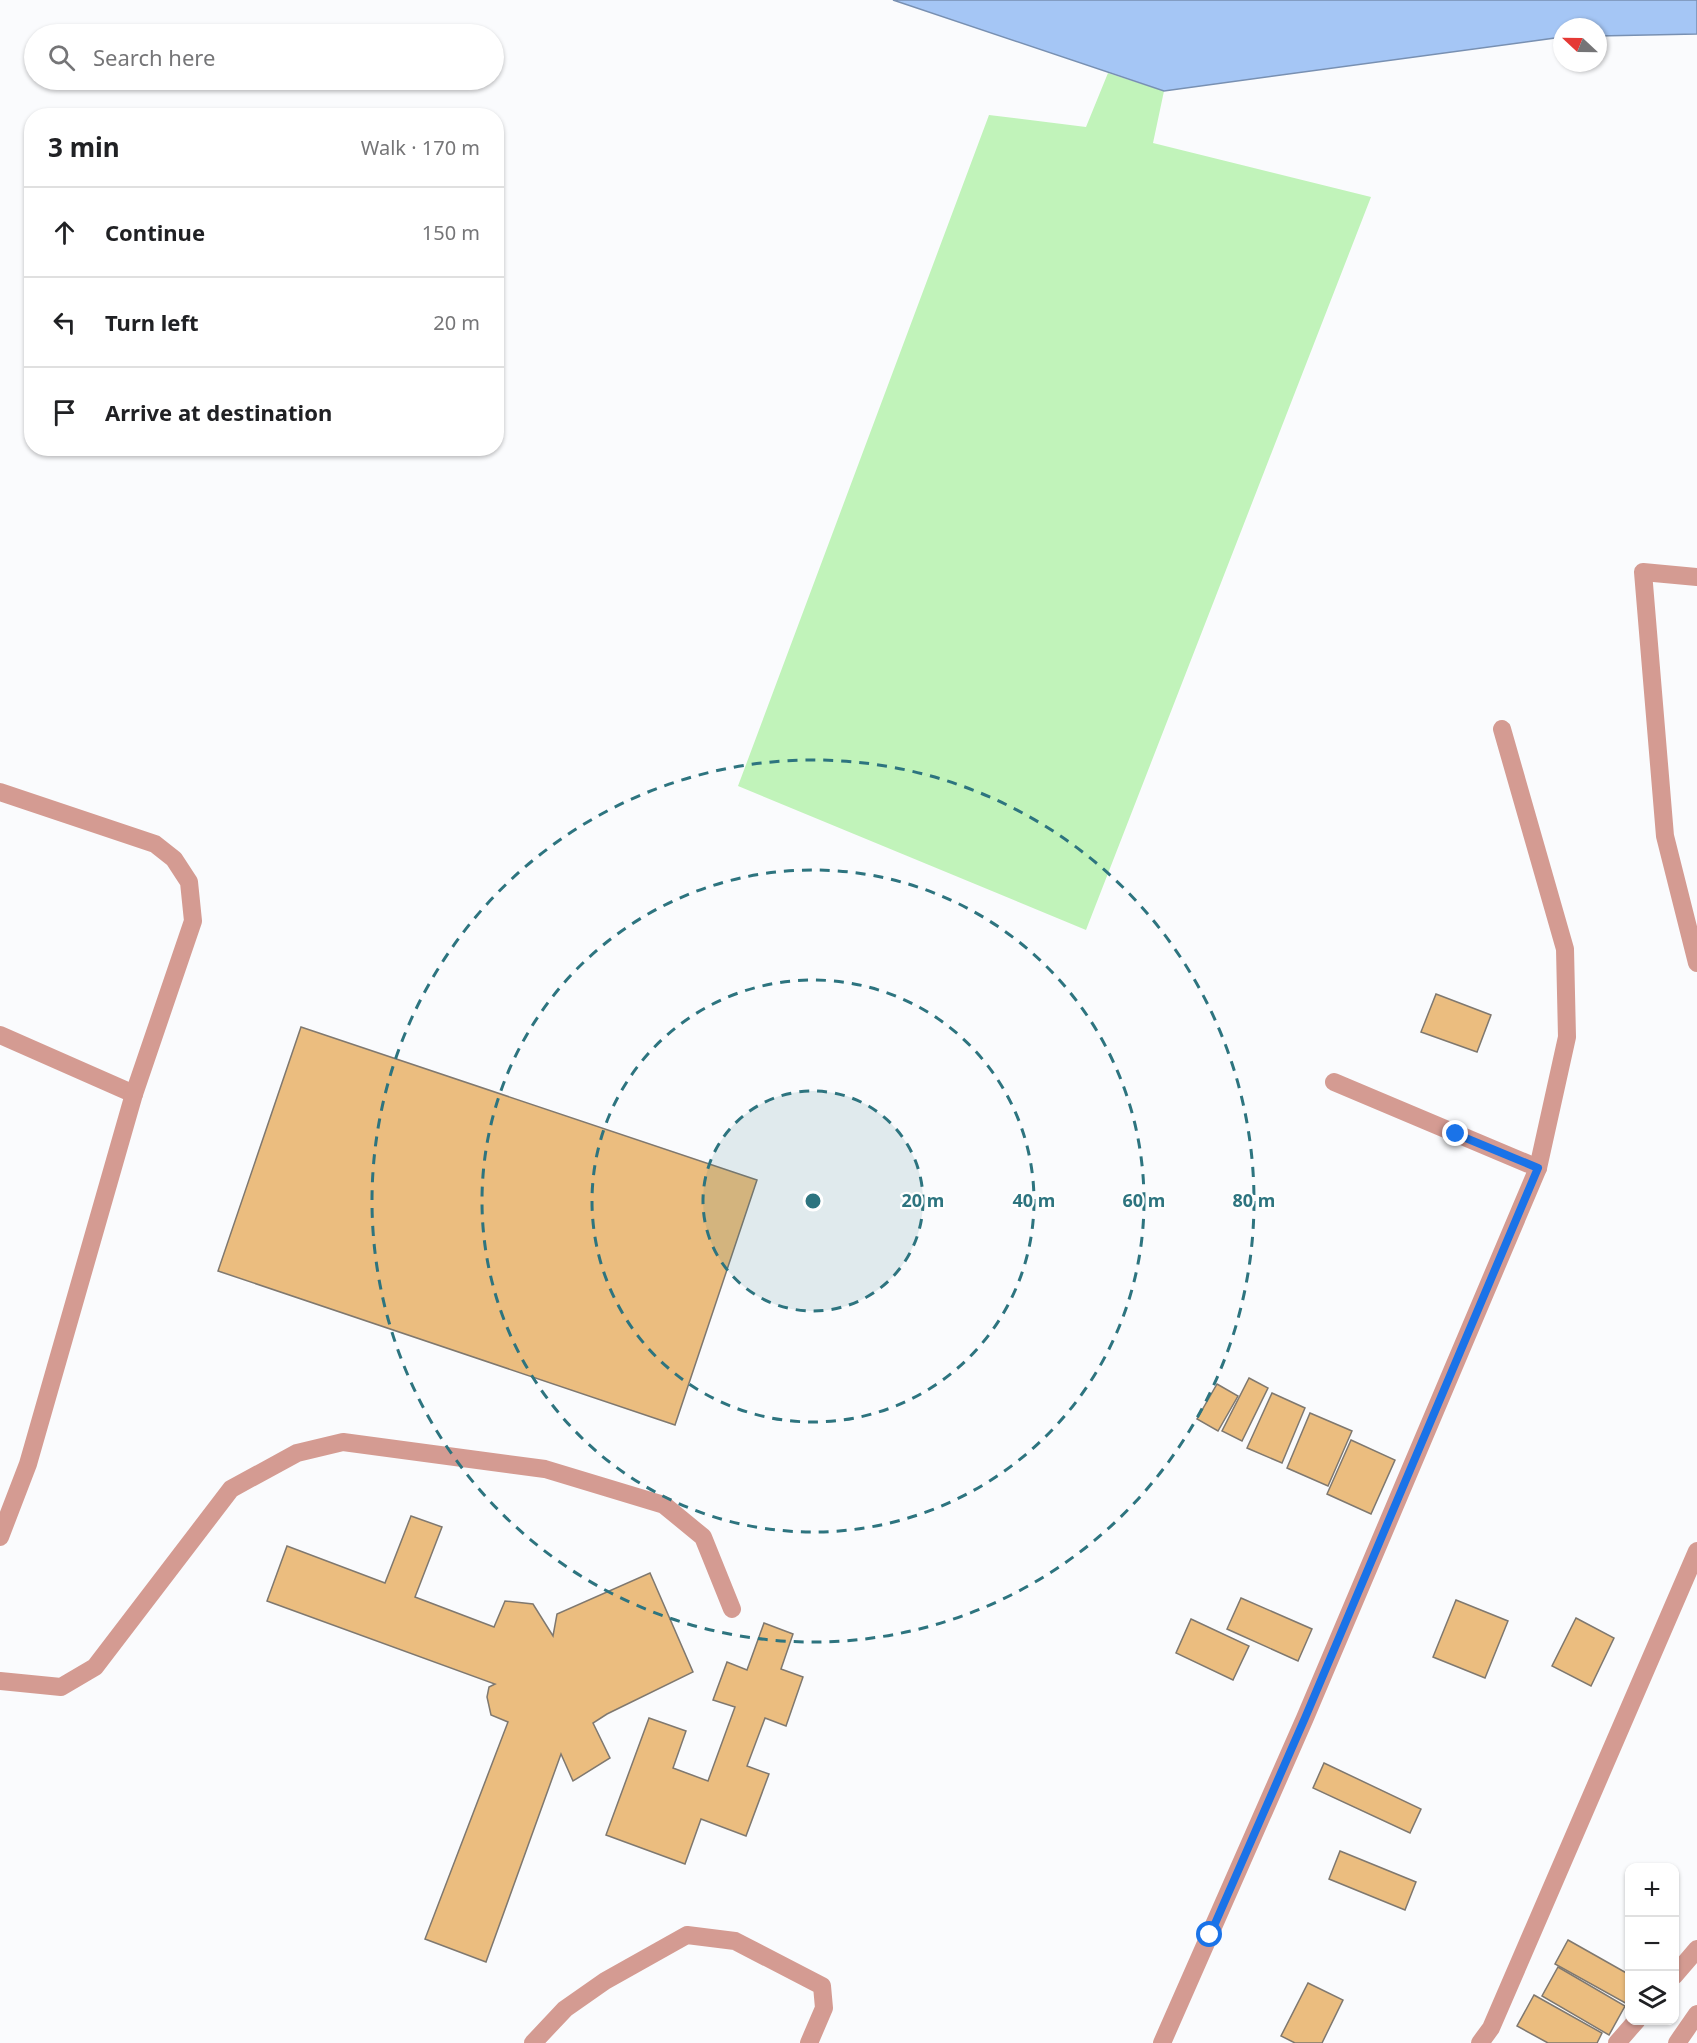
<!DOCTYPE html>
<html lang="en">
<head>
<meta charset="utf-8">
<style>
  body { margin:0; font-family:"Noto Sans",sans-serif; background:#f6f6f6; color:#202124 }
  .controls { position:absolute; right:18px; bottom:18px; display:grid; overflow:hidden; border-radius:12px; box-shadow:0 2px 4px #0004 }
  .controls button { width:54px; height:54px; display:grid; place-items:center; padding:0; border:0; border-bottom:2px solid #e0e0e0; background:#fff; color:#202124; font:30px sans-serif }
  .compass { position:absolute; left:1553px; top:18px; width:54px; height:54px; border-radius:50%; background:#fff; box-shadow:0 2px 4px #0004; rotate:292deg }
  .stop { position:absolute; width:18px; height:18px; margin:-14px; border:4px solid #1a73e8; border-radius:50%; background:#fff }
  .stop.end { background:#1a73e8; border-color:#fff; box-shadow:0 2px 6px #0008 }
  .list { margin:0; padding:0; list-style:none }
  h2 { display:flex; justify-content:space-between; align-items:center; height:78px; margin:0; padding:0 24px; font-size:26px }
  h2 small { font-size:20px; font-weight:400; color:#757577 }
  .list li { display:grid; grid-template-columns:39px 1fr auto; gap:18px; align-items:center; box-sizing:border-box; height:90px; padding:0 24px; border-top:2px solid #e0e0e0 }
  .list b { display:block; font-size:22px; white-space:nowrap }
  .list em { font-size:20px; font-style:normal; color:#757577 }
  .icon { flex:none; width:33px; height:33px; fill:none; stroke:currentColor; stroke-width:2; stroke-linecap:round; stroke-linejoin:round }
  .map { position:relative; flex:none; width:1697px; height:2043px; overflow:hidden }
  .search { position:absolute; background:#fff; box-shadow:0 2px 4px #0004; left:24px; top:24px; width:480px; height:66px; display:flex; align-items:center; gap:15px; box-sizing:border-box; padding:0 21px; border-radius:33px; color:#757577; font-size:22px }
  .panel { position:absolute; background:#fff; box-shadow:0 2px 4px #0004; left:24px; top:108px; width:480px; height:348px; border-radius:24px }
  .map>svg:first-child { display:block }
  .green { fill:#c1f3ba }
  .water { fill:#a5c6f5; stroke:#7890b2; stroke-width:1.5 }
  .building { fill:#ebbd7f; stroke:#7f786f; stroke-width:1.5 }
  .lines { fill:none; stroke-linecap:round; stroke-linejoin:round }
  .service { stroke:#d49b92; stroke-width:18 }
  .minor { stroke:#d49b92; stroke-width:18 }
  .route { stroke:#1a73e8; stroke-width:8 }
  .ring { fill:none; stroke:#2d747f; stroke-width:3; stroke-dasharray:10 8 }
  .centre { fill:#2d747f; stroke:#fff; stroke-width:3 }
  .ring-label { font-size:18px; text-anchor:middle; font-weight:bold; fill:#2d747f; stroke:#fff; stroke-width:4.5; stroke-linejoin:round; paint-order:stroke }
</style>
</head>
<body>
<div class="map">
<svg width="1697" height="2043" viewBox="0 0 1697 2043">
  <rect width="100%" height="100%" fill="#fafbfd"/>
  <path class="green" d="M 1108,73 L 1164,91 L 1153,143 L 1371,197 L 1086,930 L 738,786 L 989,115 L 1086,127 Z"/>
  <path class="water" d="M 893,0 L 1697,0 L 1697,34 L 1598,36 L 1598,27 L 1562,27 L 1562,37 L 1164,91 Z"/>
  <g class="building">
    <path d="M 1436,994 L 1491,1015 L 1477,1052 L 1421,1032 Z"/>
    <path d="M 301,1027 L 757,1180 L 675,1425 L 218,1271 Z"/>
    <path d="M 1249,1378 L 1268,1388 L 1242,1441 L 1222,1431 Z"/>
    <path d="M 1217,1384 L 1238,1396 L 1218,1431 L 1197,1419 Z"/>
    <path d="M 1272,1393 L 1305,1408 L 1282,1463 L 1247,1448 Z"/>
    <path d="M 1310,1413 L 1352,1431 L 1328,1486 L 1287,1468 Z"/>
    <path d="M 1351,1440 L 1395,1460 L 1371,1514 L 1327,1494 Z"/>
    <path d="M 411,1516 L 442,1527 L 415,1597 L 494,1627 L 505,1601 L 533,1604 L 553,1636 L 557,1614 L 650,1573 L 693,1672 L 607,1714 L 593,1723 L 610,1758 L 573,1781 L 561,1754 L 486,1962 L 425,1939 L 508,1722 L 491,1715 L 487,1697 L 489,1687 L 495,1684 L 267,1601 L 287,1546 L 385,1583 Z"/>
    <path d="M 1241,1598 L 1312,1629 L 1298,1661 L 1227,1629 Z"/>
    <path d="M 1456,1600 L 1508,1621 L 1485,1678 L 1433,1657 Z"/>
    <path d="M 1576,1618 L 1614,1638 L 1591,1686 L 1552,1666 Z"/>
    <path d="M 1191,1619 L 1249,1646 L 1233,1680 L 1176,1653 Z"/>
    <path d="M 764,1623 L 793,1634 L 781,1669 L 803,1677 L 786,1726 L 765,1718 L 747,1766 L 769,1774 L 746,1836 L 701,1819 L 685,1864 L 606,1835 L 649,1718 L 686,1731 L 673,1768 L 708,1781 L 735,1707 L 713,1700 L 727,1662 L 747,1670 Z"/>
    <path d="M 1324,1763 L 1421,1809 L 1410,1833 L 1313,1788 Z"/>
    <path d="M 1340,1851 L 1416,1882 L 1405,1910 L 1329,1879 Z"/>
    <path d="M 1568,1940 L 1630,1975 L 1629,2005 L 1555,1964 Z"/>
    <path d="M 1558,1967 L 1625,2006 L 1609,2035 L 1542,1996 Z"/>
    <path d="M 1308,1983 L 1343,2000 L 1322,2043 L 1295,2043 L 1281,2036 Z"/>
    <path d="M 1534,1995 L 1602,2033 L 1597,2043 L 1548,2043 L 1517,2026 Z"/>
  </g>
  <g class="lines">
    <g class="service">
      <path d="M 0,1035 L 134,1094"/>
      <path d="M 0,1681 L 61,1687 L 95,1667 L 231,1489 L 297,1453 L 343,1442 L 545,1469 L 664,1505 L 703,1537 L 732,1609"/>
      <path d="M 533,2043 L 565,2009 L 605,1981 L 687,1935 L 735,1941 L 822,1986 L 824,2008 L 809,2043"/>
    </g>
    <g class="minor">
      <path d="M 1697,577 L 1643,572 L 1665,836 L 1697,963"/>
      <path d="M 0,792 L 155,844 L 174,859 L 189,882 L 193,921 L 134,1094 L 28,1464 L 0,1537"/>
      <path d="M 1334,1082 L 1538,1168"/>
      <path d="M 1674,1976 L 1697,1949"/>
      <path d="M 1162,2043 L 1305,1718 L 1538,1168 L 1567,1037 L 1565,949 L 1502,729"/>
      <path d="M 1480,2043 L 1491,2028 L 1697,1551"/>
      <path d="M 1617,2043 L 1637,2020"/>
      <path d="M 1677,2043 L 1697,2014"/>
    </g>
  </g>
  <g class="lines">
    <path class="route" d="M 1210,1935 L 1305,1718 L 1538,1168 L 1456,1134"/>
  </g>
  <circle cx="813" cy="1201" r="110" fill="#2d747f" fill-opacity=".12"/>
  <g class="ring">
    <circle cx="813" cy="1201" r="110"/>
    <circle cx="813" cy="1201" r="221"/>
    <circle cx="813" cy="1201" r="331"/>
    <circle cx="813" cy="1201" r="441"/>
  </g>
  <circle cx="813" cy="1201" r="9" class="centre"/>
  <g class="ring-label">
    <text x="923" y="1207">20 m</text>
    <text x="1034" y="1207">40 m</text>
    <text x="1144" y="1207">60 m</text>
    <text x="1254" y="1207">80 m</text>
  </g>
</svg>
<div class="controls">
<button>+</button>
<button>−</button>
<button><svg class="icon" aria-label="layers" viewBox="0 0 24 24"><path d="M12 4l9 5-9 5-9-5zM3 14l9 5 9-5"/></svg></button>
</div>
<svg class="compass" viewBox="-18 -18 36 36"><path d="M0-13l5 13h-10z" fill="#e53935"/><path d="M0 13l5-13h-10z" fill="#757577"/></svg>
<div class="stop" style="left:1210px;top:1935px"></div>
<div class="stop end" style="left:1456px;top:1134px"></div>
<div class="search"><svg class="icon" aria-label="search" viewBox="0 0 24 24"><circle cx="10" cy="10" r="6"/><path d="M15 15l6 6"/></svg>Search here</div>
<section class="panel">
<h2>3 min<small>Walk · 170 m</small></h2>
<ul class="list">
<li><svg class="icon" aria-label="ahead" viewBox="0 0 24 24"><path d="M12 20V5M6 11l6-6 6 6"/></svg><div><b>Continue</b></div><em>150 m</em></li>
<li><svg class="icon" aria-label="left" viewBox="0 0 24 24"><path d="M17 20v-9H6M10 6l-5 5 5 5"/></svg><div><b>Turn left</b></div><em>20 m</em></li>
<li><svg class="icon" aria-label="arrive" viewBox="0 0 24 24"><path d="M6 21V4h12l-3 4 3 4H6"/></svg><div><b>Arrive at destination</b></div></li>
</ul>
</section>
</div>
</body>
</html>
